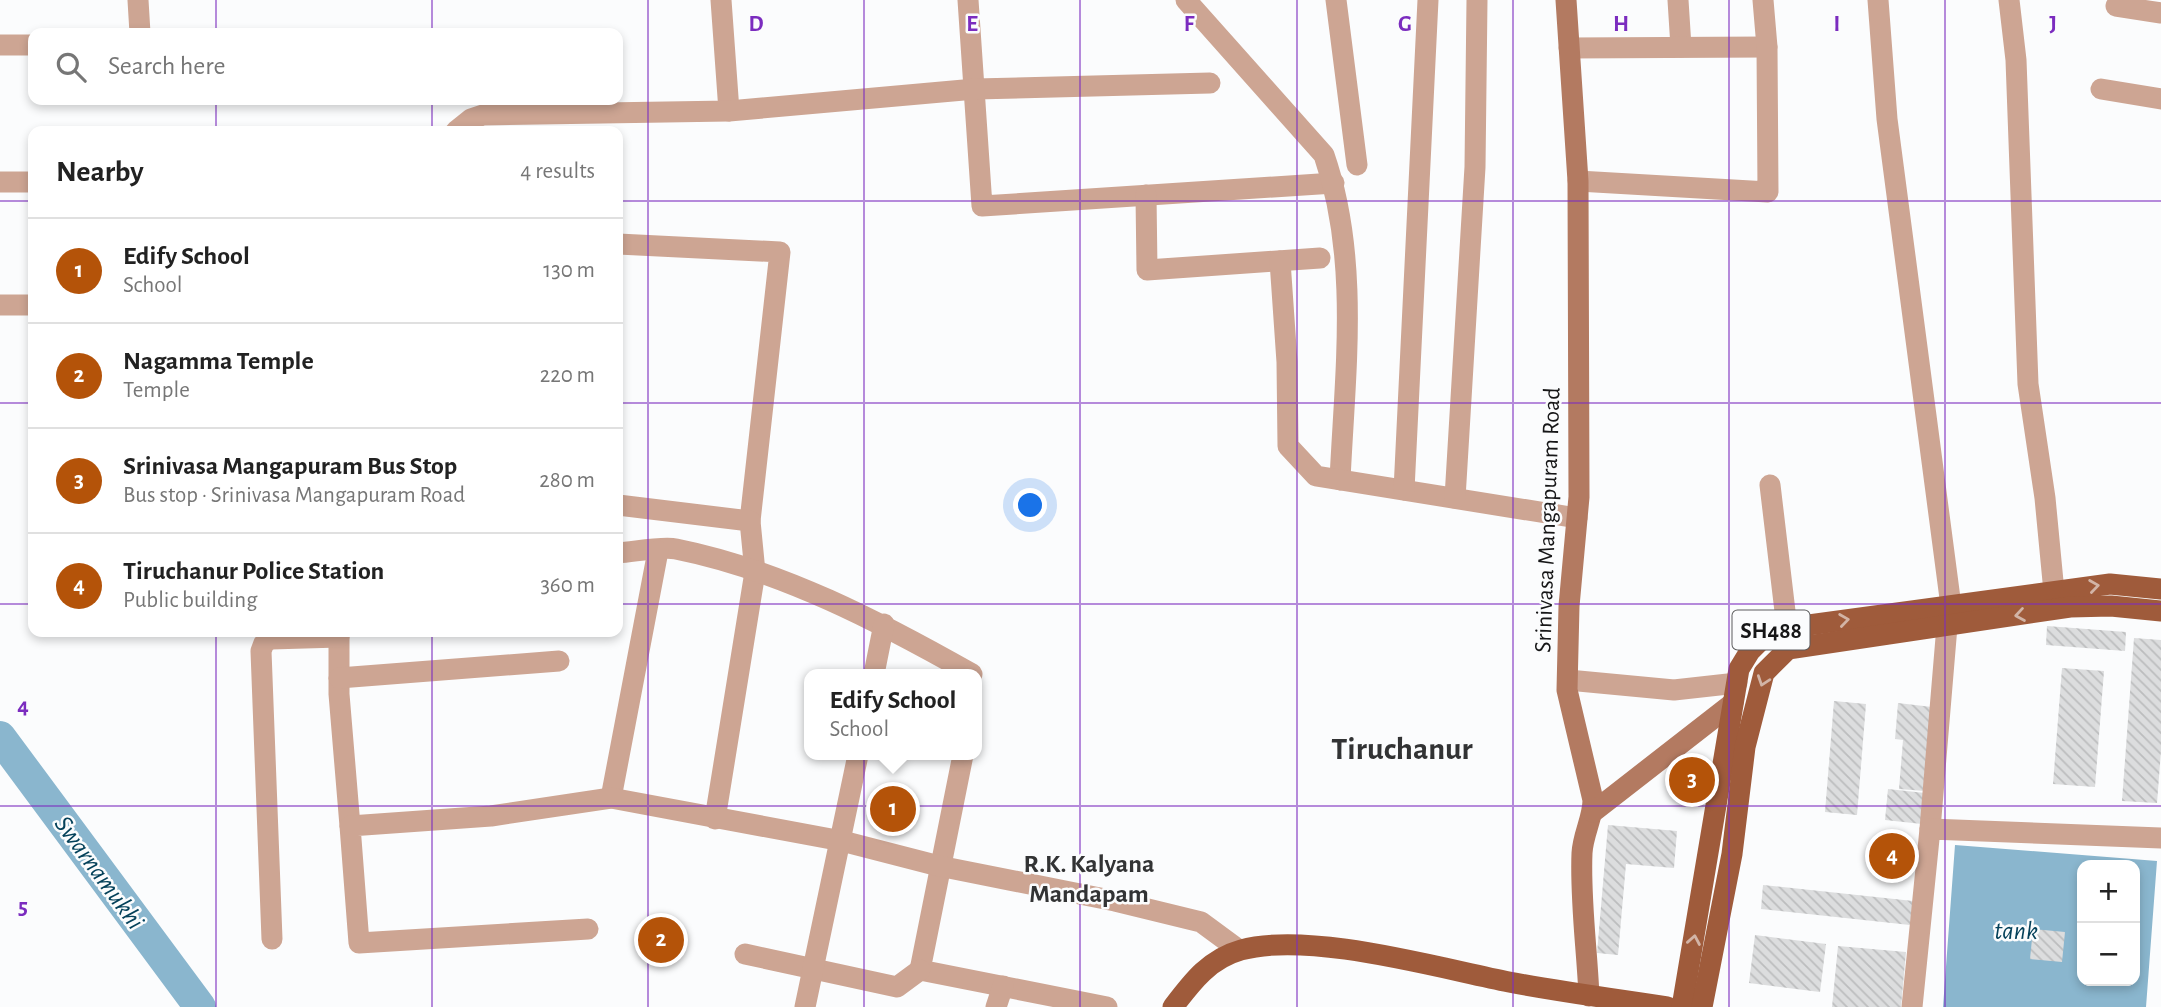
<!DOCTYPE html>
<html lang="en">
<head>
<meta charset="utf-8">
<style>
  body { margin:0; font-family:"Alegreya Sans",sans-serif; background:#f2f2f2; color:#222 }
  .controls { position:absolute; right:21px; bottom:21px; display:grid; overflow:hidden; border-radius:14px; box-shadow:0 4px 10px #0003 }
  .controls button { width:63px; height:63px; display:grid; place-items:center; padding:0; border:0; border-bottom:2px solid #e0e0e0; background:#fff; color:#222; font:35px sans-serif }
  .you { position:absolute; left:1031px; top:506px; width:24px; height:24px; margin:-18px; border:5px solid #fff; border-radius:50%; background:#1a73e8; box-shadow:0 0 0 10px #1a73e833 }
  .badge { display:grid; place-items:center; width:46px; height:46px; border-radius:50%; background:#b45309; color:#fff; font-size:23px; font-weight:700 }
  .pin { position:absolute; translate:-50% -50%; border:4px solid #fff; box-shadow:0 2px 7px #0006 }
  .popup { position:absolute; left:804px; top:669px; width:178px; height:91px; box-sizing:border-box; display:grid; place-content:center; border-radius:14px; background:#fff; filter:drop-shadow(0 2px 5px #0005); font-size:23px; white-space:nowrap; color:#767676 }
  .popup b { font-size:26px; color:#222 }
  .popup::after { content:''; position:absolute; left:50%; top:100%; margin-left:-14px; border:14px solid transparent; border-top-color:#fff }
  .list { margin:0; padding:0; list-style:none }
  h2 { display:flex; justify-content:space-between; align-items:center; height:91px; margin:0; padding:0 28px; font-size:30px }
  h2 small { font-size:23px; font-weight:400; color:#767676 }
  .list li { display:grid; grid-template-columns:46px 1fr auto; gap:21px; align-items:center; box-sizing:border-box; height:105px; padding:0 28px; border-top:2px solid #e0e0e0 }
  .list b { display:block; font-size:26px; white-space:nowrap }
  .list p { margin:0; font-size:23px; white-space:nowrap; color:#767676 }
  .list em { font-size:23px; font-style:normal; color:#767676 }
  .icon { flex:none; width:38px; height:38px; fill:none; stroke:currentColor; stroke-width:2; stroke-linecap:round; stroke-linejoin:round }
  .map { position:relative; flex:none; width:2161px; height:1007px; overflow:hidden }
  .search { position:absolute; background:#fff; box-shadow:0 4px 10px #0003; left:28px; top:28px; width:595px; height:77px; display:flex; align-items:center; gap:18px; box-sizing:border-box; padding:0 24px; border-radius:14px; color:#767676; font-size:26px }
  .panel { position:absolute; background:#fff; box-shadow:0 4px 10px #0003; left:28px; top:126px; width:595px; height:511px; border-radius:14px }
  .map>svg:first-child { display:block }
  .water { fill:#8ab6ce; fill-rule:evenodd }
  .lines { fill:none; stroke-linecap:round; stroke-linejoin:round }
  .river { stroke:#8ab6ce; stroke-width:32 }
  .building { fill:url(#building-back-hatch) }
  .street { stroke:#cda593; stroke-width:21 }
  .secondary { stroke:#b37a61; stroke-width:21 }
  .primary { stroke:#9f5b3b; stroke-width:21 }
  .oneway { stroke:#d2b4a6 }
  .grid { fill:none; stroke:#7b2cbf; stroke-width:2; stroke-opacity:0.55 }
  .labels { text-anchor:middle; stroke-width:5; stroke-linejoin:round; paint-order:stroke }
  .shield { fill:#fbfcfd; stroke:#5b5b5c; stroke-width:2 }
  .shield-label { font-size:23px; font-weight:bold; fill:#161617 }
  .street-label { font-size:24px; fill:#161617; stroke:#fbfcfd }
  .neighbourhood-label { font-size:26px; font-weight:bold; fill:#323334; stroke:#fbfcfd }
  .water-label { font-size:26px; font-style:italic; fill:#04415a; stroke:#fbfcfd }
  .district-label { font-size:32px; font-weight:bold; fill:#323334; stroke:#fbfcfd }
  .grid-label { font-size:23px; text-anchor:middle; font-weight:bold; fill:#7b2cbf; stroke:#fbfcfd; stroke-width:5; stroke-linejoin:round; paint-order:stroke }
</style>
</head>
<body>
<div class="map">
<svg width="2161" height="1007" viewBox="0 0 2161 1007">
  <defs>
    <pattern id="building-back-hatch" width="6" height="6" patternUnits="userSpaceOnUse" patternTransform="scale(1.75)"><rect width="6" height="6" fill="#dcddde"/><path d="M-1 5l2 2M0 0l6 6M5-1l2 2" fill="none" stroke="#bcbdbe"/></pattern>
  </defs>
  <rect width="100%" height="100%" fill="#fbfcfd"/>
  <path class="water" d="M 1955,845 L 2157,861 L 2146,1007 L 1943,1007 ZM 2082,865 L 2135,865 L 2135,981 L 2082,981 Z"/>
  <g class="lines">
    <path class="river" d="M 0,737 L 200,1007"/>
  </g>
  <g class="building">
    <path d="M 2047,626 L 2126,632 L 2125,651 L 2046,645 Z"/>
    <path d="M 2134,638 L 2161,640 L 2161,751 L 2157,803 L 2122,801 Z"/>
    <path d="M 2062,668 L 2104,671 L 2095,787 L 2053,784 Z"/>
    <path d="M 1834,701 L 1866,704 L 1857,815 L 1825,812 Z"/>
    <path d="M 1898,703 L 1932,707 L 1925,791 L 1899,789 L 1903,740 L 1895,739 Z"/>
    <path d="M 1888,789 L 1925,793 L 1922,824 L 1885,820 Z"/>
    <path d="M 1608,825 L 1677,831 L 1674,868 L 1626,864 L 1618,955 L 1597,953 Z"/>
    <path d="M 1763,885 L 1913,901 L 1910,925 L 1761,909 Z"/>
    <path d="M 2033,929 L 2065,932 L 2062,962 L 2030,959 Z"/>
    <path d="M 1755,935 L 1826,944 L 1820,992 L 1749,983 Z"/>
    <path d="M 1838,946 L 1906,952 L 1901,1007 L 1832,1007 Z"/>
  </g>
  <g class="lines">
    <g class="street">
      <path d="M 138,0 L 140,33"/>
      <path d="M 721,0 L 729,111"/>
      <path d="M 968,0 L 982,206 L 1334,183"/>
      <path d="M 1186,0 L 1324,155 C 1360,259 1345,372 1340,480"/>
      <path d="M 1336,0 L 1357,165"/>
      <path d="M 1678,0 L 1681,47"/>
      <path d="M 1878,0 L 1887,119 L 1951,606"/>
      <path d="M 2009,0 L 2016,60 L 2028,384 L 2045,498 L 2054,592"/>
      <path d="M 2116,6 L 2161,13"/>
      <path d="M 0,45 L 33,45"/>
      <path d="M 1569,48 L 1767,47"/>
      <path d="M 2101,89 L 2161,99"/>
      <path d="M 456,131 L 471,119 L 483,115 L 729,111 L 975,89 L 1210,83"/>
      <path d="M 1578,181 L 1768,192 L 1767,47 L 1763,0"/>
      <path d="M 0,182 L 33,182"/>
      <path d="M 1146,195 L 1147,270 L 1320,258"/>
      <path d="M 618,244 L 780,252 L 750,521"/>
      <path d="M 1280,261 L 1287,362 L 1288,446 L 1316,476 L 1577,518"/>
      <path d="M 0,305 L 33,305"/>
      <path d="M 1770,485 L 1787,628"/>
      <path d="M 1404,490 L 1428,0"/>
      <path d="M 1455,498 L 1475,167 L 1477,0"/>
      <path d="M 618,505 L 750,521 L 755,572 L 715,819"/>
      <path d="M 618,553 C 634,552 662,546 676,549 C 781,570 880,622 972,674"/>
      <path d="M 339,632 L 339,694 L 350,826"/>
      <path d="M 874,674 L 884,624"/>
      <path d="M 339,678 L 559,661"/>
      <path d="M 1568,680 L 1674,690 L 1737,683"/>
      <path d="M 963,755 L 920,970 L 1107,1007"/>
      <path d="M 611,798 L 658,551"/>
      <path d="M 1930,829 L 1947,626"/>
      <path d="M 588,929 L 359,943 L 350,826 L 491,816 L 611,798 L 842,841 L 939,866 L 1115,901 L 1201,922 L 1239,950"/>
      <path d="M 272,939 L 261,651 L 264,643 L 271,639 L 339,637"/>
      <path d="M 745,954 L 897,987 L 920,970"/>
      <path d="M 805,1007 L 858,755"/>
      <path d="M 996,1007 L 1003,986"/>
      <path d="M 1912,1007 L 1930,829 L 2161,838"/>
    </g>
    <g class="secondary">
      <path d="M 1566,0 L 1578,181 L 1579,497 L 1569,606 L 1567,690 L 1593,800 C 1593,818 1583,834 1582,853 C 1580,900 1587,949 1589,996"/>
      <path d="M 1593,812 L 1733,703"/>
    </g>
    <g class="primary">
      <path d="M 1173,1007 C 1192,982 1209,959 1241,950 C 1309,931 1438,968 1509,982 C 1562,992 1615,999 1667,1007"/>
      <path d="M 1682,1007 L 1739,669 L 1750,651 L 1771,630 L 2110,584 L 2161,589"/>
      <path d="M 1702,1007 L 1732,854 L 1745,747 L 1764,673 L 1788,649 L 2070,607 L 2111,606 L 2161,611"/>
    </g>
  </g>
  <defs><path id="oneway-chevron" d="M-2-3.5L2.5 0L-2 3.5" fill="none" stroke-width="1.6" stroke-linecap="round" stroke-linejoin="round" transform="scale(1.75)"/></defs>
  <g class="oneway">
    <use href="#oneway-chevron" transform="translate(2094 586) rotate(-8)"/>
    <use href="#oneway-chevron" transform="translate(2020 615) rotate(171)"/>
    <use href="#oneway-chevron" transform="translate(1844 620) rotate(-8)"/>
    <use href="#oneway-chevron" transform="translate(1763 681) rotate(109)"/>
    <use href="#oneway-chevron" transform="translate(1694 940) rotate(-80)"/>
  </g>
  <path class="grid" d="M 216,0 L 216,33M 432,0 L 432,33M 648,0 L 648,1007M 864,0 L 864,1007M 1080,0 L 1080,1007M 1297,0 L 1297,1007M 1513,0 L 1513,1007M 1729,0 L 1729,1007M 1945,0 L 1945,1007M 216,100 L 216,131M 432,100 L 432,131M 0,201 L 33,201M 618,201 L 2161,201M 0,403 L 33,403M 618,403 L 2161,403M 0,604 L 33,604M 618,604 L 2161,604M 216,632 L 216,1007M 432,632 L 432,1007M 0,806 L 2161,806"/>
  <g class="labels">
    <rect class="shield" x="1732.5" y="610.5" width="77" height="39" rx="5"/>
    <g class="shield-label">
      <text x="1771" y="638">SH488</text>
    </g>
    <g class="street-label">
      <text transform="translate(1547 520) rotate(-88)" y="8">Srinivasa Mangapuram Road</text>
    </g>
    <g class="neighbourhood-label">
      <text x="1089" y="872">R.K. Kalyana<tspan x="1089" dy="30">Mandapam</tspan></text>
    </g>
    <g class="water-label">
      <text transform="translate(100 872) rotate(54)" y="9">Swarnamukhi</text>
      <text x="2016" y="939">tank</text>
    </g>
    <g class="district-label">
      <text x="1402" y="759">Tiruchanur</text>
    </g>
  </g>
  <g class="grid-label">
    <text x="756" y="31">D</text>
    <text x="972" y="31">E</text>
    <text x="1189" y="31">F</text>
    <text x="1405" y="31">G</text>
    <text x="1621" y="31">H</text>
    <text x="1837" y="31">I</text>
    <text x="2053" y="31">J</text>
    <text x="23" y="713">4</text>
    <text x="23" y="914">5</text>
  </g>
</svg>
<div class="controls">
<button>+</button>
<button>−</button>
</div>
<div class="you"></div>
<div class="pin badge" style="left:893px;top:809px">1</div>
<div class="popup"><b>Edify School</b>School</div>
<div class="pin badge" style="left:661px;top:940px">2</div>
<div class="pin badge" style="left:1692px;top:780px">3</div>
<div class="pin badge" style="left:1892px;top:856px">4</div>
<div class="search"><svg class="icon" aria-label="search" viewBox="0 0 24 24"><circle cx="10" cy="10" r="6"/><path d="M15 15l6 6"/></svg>Search here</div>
<section class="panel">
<h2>Nearby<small>4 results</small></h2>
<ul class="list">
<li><span class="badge">1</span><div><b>Edify School</b><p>School</p></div><em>130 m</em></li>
<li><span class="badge">2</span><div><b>Nagamma Temple</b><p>Temple</p></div><em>220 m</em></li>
<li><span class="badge">3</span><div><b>Srinivasa Mangapuram Bus Stop</b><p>Bus stop · Srinivasa Mangapuram Road</p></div><em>280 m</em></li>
<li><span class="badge">4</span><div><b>Tiruchanur Police Station</b><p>Public building</p></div><em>360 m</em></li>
</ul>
</section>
</div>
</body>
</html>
